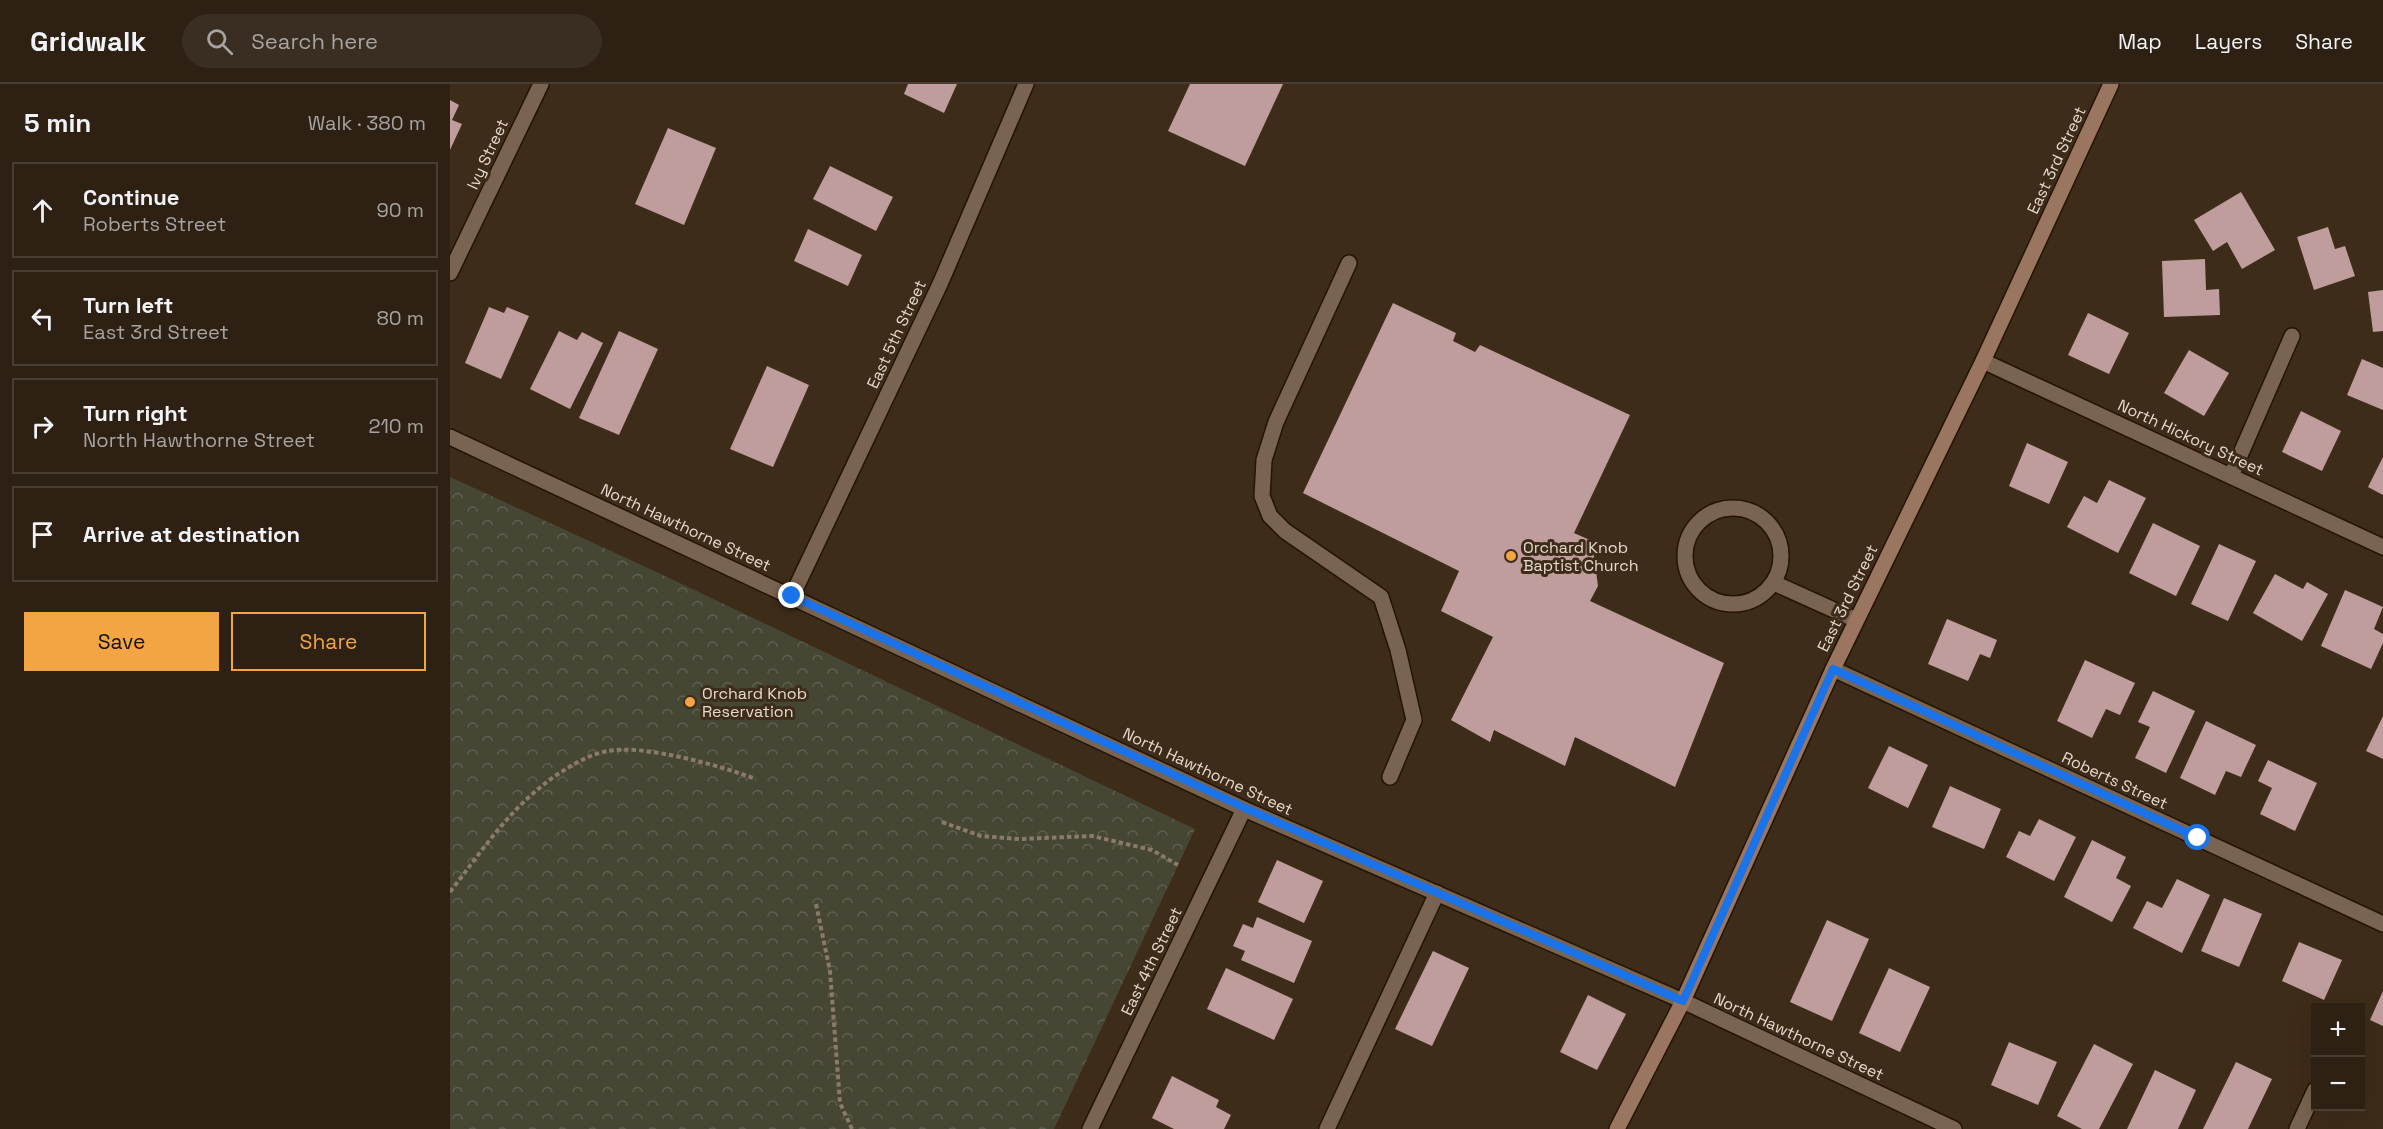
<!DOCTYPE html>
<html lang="en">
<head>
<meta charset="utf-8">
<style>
  body { margin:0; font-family:"Space Grotesk",sans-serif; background:#3a2e22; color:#f1f3f6 }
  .controls { position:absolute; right:18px; bottom:18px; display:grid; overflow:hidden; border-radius:0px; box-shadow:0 6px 24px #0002 }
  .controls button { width:54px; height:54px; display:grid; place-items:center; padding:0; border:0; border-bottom:2px solid #493e34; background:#2e2114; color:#f1f3f6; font:30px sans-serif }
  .stop { position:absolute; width:18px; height:18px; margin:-14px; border:4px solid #1a73e8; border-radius:50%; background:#fff }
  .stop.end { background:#1a73e8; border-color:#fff; box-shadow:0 2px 6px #0008 }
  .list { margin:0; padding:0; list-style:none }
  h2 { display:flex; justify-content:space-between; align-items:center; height:78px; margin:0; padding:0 24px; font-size:26px }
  h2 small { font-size:20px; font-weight:400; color:#a7a3a0 }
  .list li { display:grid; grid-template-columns:39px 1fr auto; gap:18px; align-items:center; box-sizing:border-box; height:96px; margin:0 12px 12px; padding:0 12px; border:2px solid #493e34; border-radius:0px }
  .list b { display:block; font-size:22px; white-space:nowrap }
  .list p { margin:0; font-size:20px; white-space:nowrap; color:#a7a3a0 }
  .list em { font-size:20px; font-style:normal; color:#a7a3a0 }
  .actions { display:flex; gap:12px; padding:18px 24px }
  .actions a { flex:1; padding:14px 0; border:2px solid #f2a542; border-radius:0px; text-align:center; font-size:21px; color:#f2a542 }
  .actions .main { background:#f2a542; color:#111 }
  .icon { flex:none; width:33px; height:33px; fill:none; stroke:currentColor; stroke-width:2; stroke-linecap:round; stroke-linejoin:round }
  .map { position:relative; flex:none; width:1933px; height:1045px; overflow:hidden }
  header { display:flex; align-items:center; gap:36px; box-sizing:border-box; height:84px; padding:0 30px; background:#2e2114; border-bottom:2px solid #493e34 }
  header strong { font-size:28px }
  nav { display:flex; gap:33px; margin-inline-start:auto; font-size:21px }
  .search { width:420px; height:54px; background:#3a2e22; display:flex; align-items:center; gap:15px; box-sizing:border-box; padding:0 21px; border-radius:33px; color:#a7a3a0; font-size:22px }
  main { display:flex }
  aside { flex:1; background:#2e2114 }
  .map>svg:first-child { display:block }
  .forest { fill:url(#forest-crowns) }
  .building { fill:#bf9d9c }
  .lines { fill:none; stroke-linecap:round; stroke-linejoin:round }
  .lane-casing { stroke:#241403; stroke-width:18 }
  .street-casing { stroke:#241403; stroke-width:18 }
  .secondary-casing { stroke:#241403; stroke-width:18 }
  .path { stroke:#897a6b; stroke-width:4; stroke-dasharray:4.5 3; stroke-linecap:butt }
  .lane { stroke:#786450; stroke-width:15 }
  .street { stroke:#786450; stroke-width:15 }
  .secondary { stroke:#9a755f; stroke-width:15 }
  .route { stroke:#1a73e8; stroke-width:8 }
  .poi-dot { fill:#f2a542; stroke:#3e2c1a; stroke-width:2 }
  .labels { text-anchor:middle; stroke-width:6; stroke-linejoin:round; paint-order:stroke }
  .street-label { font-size:16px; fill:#e5dace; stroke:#3e2c1a }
  .poi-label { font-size:16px; fill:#e5dace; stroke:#3e2c1a; text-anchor:start }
</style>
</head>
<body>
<header>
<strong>Gridwalk</strong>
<div class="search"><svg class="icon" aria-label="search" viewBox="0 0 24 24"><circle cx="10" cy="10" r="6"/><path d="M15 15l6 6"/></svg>Search here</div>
<nav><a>Map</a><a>Layers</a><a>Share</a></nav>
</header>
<main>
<aside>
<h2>5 min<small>Walk · 380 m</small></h2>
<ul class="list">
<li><svg class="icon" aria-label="ahead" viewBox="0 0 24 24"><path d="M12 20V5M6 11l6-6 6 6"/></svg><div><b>Continue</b><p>Roberts Street</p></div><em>90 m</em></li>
<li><svg class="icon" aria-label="left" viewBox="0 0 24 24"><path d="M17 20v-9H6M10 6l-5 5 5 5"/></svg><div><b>Turn left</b><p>East 3rd Street</p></div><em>80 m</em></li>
<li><svg class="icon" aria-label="right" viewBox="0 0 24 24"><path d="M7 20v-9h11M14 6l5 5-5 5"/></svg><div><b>Turn right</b><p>North Hawthorne Street</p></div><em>210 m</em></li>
<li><svg class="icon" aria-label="arrive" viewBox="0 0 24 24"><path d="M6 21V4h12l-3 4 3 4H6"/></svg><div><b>Arrive at destination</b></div></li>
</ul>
<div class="actions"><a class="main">Save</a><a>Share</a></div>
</aside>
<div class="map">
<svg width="1933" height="1045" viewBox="0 0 1933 1045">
  <defs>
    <pattern id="forest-crowns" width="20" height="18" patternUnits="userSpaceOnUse" patternTransform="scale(1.5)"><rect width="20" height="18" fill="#454634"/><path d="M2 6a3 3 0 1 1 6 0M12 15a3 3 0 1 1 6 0" fill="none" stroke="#606050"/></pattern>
  </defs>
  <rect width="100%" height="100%" fill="#3e2c1a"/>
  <path class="forest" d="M 0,393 L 213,491 L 745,745 L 604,1045 L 0,1045 Z"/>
  <g class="building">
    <path d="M 458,0 L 507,0 L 494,29 L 454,10 Z"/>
    <path d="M 740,0 L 833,0 L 795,82 L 718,47 Z"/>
    <path d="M 0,16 L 9,21 L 2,36 L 12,40 L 0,66 Z"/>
    <path d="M 218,44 L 266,64 L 234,141 L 185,120 Z"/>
    <path d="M 380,82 L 443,113 L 426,147 L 363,115 Z"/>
    <path d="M 1791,108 L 1825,166 L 1792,185 L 1777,158 L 1763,167 L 1744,136 Z"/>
    <path d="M 1878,143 L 1885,165 L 1895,162 L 1905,192 L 1864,206 L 1847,153 Z"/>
    <path d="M 358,145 L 412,171 L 398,202 L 344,177 Z"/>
    <path d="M 1755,175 L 1756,206 L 1769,205 L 1770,231 L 1714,233 L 1712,177 Z"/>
    <path d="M 1933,206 L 1933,247 L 1923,248 L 1918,208 Z"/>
    <path d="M 943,219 L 1006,249 L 1003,257 L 1025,268 L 1030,261 L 1180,331 L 1124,449 L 1142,457 L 1148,502 L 1140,517 L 1274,579 L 1225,703 L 1125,653 L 1115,682 L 1044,646 L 1040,658 L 1001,636 L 1043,553 L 991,527 L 1009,487 L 853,409 Z"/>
    <path d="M 39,223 L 54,229 L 57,223 L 79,232 L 51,295 L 15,279 Z"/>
    <path d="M 1638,229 L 1679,249 L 1659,290 L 1618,271 Z"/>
    <path d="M 109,247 L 127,256 L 132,248 L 153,259 L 120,325 L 80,305 Z"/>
    <path d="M 169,247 L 208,265 L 169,351 L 129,334 Z"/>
    <path d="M 1739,266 L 1779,289 L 1754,332 L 1714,309 Z"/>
    <path d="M 1912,275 L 1933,284 L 1933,326 L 1897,311 Z"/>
    <path d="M 317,282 L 359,301 L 323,383 L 280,365 Z"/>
    <path d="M 1851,327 L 1891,347 L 1872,387 L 1832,368 Z"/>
    <path d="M 1577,359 L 1618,378 L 1599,420 L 1559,402 Z"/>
    <path d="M 1933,373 L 1933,411 L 1918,403 Z"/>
    <path d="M 1659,396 L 1696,414 L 1668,469 L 1617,443 L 1634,412 L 1647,419 Z"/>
    <path d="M 1703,439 L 1750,462 L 1726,512 L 1679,489 Z"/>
    <path d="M 1769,460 L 1806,477 L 1778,537 L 1741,520 Z"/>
    <path d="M 1825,490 L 1853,505 L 1857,498 L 1878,510 L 1852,557 L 1803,529 Z"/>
    <path d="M 1895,506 L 1933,523 L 1924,545 L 1933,550 L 1933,559 L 1921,585 L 1871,562 Z"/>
    <path d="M 1497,535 L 1547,556 L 1540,574 L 1530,570 L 1518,597 L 1478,580 Z"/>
    <path d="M 1635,576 L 1685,599 L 1670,631 L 1656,625 L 1642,654 L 1607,637 Z"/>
    <path d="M 1703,607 L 1745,627 L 1716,689 L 1685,674 L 1700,643 L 1688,638 Z"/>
    <path d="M 1933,632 L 1933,675 L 1916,667 Z"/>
    <path d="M 1756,637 L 1806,661 L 1791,693 L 1776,687 L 1765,711 L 1730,694 Z"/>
    <path d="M 1439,662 L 1478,681 L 1458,724 L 1418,704 Z"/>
    <path d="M 1818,676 L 1867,699 L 1845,747 L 1810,730 L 1822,704 L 1808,697 Z"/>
    <path d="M 1500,702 L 1551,725 L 1534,765 L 1482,743 Z"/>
    <path d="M 1589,735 L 1626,753 L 1604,797 L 1556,773 L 1569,747 L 1580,752 Z"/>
    <path d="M 1642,756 L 1676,773 L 1666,794 L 1681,802 L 1662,838 L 1614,813 Z"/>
    <path d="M 827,776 L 873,797 L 854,839 L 808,818 Z"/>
    <path d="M 1727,795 L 1760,811 L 1732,869 L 1683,844 L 1697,817 L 1712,824 Z"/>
    <path d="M 1774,814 L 1812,830 L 1789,883 L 1751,867 Z"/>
    <path d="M 807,833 L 862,857 L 844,899 L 791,876 L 795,867 L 783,862 L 793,840 L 803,844 Z"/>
    <path d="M 1377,836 L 1419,855 L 1382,937 L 1340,918 Z"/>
    <path d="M 1849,858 L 1892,876 L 1874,916 L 1832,897 Z"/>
    <path d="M 983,867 L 1019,884 L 982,962 L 945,945 Z"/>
    <path d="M 776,884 L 843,915 L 824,956 L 757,925 Z"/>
    <path d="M 1439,884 L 1480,903 L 1450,968 L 1409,949 Z"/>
    <path d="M 1933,907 L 1933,942 L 1920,936 Z"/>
    <path d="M 1138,911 L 1176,930 L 1147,986 L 1110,968 Z"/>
    <path d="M 1559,958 L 1607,978 L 1588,1021 L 1541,1001 Z"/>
    <path d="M 1644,960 L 1683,980 L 1649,1045 L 1632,1045 L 1607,1032 Z"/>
    <path d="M 1786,978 L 1822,995 L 1798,1045 L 1753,1045 Z"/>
    <path d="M 1705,986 L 1746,1006 L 1728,1045 L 1677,1045 Z"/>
    <path d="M 722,992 L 769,1016 L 766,1023 L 781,1031 L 774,1045 L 724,1045 L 702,1034 Z"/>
  </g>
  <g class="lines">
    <g class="lane-casing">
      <g id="lane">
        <path d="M 899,179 L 826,338 L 814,376 L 812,412 L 820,432 L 835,447 L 931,513 L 948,566 L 964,636 L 940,693"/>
        <circle cx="1283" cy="472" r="48"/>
        <path d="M 1324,499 L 1406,536"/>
        <path d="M 877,1045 L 987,809"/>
      </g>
    </g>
    <g class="street-casing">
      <g id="street">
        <path d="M 0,189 L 91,0"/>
        <path d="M 1533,277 L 1933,463"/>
        <path d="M 0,353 L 794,725 L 1233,917 L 1504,1045"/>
        <path d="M 1781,392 L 1842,252"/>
        <path d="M 342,512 L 490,200 L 576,0"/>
        <path d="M 1383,585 L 1933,840"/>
        <path d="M 640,1045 L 794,725"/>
        <path d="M 1847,1045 L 1865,1006"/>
      </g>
    </g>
    <g class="secondary-casing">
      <path id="secondary" d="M 1167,1045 L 1233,917 L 1383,585 L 1533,277 L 1661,0"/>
    </g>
    <g class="path">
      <path d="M 492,738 L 531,752 L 569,755 L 642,752 L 702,766 L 728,781"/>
      <path d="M 0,808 C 35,763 60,723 108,690 C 124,680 140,670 158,667 C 194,660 271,682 306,695"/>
      <path d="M 366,820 L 380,887 L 390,1019 L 402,1045"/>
    </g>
    <use href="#lane" class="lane"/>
    <use href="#street" class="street"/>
    <use href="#secondary" class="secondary"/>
  </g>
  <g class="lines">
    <path class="route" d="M 342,512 L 795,724 L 1233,917 L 1383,585 L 1748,754"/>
  </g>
  <g class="poi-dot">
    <circle cx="1061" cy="472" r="6"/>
    <circle cx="240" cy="618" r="6"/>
  </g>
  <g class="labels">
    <g class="street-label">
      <text transform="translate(37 70) rotate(-65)" y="6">Ivy Street</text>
      <text transform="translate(1606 76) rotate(-65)" y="6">East 3rd Street</text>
      <text transform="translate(446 250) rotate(-65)" y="6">East 5th Street</text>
      <text transform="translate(1741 353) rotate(25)" y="6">North Hickory Street</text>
      <text transform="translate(236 443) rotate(25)" y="6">North Hawthorne Street</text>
      <text transform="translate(1397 514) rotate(-64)" y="6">East 3rd Street</text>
      <text transform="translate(758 687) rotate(25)" y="6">North Hawthorne Street</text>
      <text transform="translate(1665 696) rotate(25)" y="6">Roberts Street</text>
      <text transform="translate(701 877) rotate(-64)" y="6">East 4th Street</text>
      <text transform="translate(1349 952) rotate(25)" y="6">North Hawthorne Street</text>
    </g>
    <g class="poi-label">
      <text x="1073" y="469">Orchard Knob<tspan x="1073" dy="18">Baptist Church</tspan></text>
      <text x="252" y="615">Orchard Knob<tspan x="252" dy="18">Reservation</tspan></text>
    </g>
  </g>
</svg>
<div class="controls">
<button>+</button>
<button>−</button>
</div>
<div class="stop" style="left:1748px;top:754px"></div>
<div class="stop end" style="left:342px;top:512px"></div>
</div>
</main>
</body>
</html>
